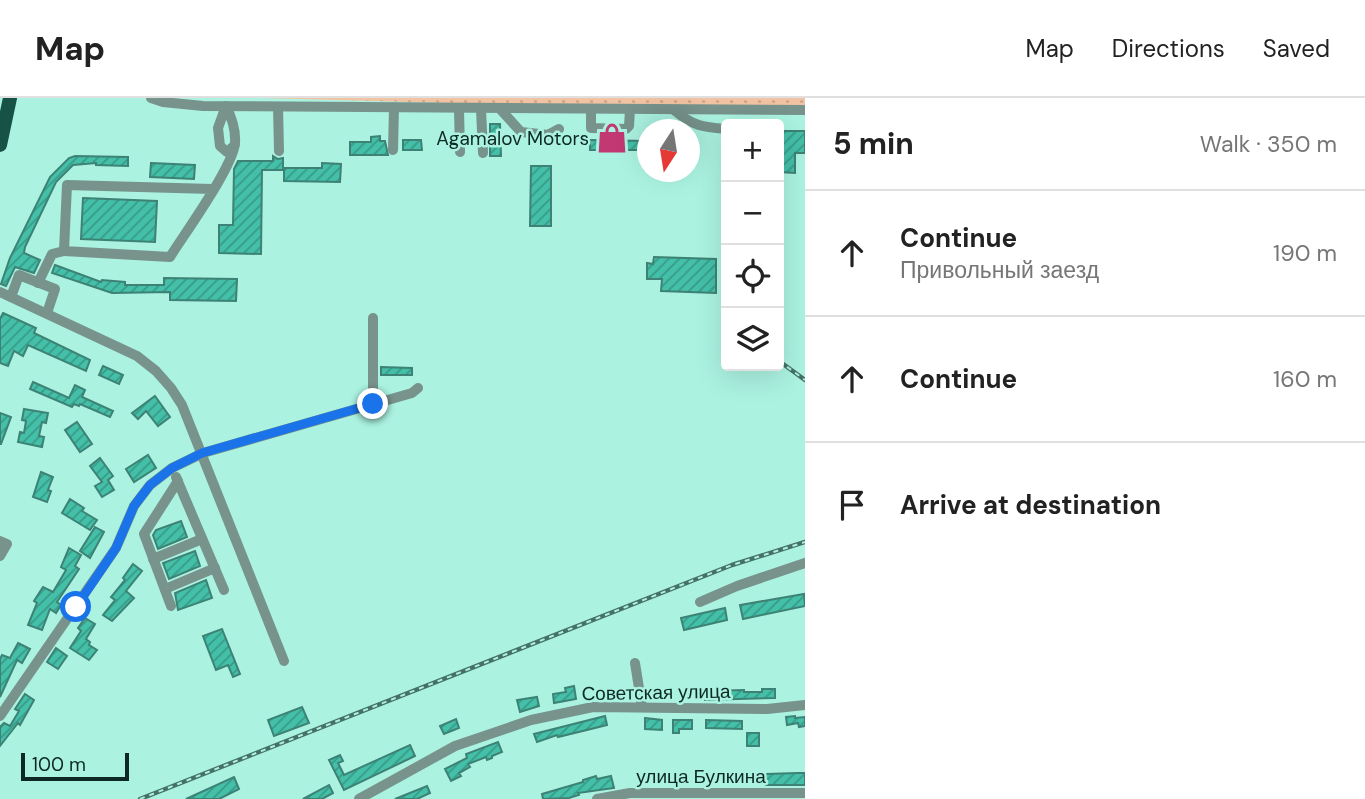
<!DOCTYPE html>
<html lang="en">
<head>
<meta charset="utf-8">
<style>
  body { margin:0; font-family:"DM Sans",sans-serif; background:#f6f6f6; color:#222 }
  .controls { position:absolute; right:21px; top:21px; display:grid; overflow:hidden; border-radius:7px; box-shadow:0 7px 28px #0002 }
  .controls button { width:63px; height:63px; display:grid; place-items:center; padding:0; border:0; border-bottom:2px solid #e0e0e0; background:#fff; color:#222; font:35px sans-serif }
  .compass { position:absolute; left:637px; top:21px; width:63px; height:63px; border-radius:50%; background:#fff; box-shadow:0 7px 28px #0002; rotate:192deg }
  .scale { position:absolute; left:21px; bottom:18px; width:108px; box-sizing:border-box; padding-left:7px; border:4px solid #0c2923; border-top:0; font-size:19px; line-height:24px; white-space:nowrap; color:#0c2923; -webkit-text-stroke:5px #abf2e1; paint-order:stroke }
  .stop { position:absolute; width:21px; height:21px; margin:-16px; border:5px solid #1a73e8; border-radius:50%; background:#fff }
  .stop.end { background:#1a73e8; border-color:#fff; box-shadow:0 2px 7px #0008 }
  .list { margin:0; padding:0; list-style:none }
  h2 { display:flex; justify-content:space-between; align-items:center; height:91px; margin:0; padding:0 28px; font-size:30px }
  h2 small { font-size:23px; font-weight:400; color:#767676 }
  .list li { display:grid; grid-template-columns:46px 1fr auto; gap:21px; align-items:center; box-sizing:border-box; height:126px; padding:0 28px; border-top:2px solid #e0e0e0 }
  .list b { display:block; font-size:26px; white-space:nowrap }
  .list p { margin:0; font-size:23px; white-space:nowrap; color:#767676 }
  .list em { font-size:23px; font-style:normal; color:#767676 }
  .icon { flex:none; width:38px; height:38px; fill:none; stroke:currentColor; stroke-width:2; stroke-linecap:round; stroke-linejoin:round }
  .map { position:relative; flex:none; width:805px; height:701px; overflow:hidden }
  header { display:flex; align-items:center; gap:42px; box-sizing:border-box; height:98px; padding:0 35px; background:#fff; border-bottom:2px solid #e0e0e0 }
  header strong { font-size:33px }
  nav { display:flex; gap:38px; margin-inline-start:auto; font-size:24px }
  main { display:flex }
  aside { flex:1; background:#fff }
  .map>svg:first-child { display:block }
  .park { fill:url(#park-dots) }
  .building { fill:url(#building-hatch); stroke:#3d8274; stroke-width:2 }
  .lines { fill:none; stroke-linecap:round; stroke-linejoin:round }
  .minor { stroke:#77938c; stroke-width:10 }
  .major { stroke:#175247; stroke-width:14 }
  .rail-casing { stroke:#457167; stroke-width:4.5 }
  .rail { stroke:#abf2e1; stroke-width:2; stroke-dasharray:5; stroke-linecap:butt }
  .route { stroke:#1a73e8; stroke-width:9 }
  .labels { text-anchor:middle; stroke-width:5; stroke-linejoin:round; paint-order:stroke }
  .poi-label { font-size:19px; fill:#0c2923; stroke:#abf2e1; text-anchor:end }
  .street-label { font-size:19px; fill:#0c2923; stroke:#abf2e1 }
</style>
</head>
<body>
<header>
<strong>Map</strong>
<nav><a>Map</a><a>Directions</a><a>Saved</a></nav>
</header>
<main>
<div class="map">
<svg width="805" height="701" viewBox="0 0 805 701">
  <defs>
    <pattern id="park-dots" width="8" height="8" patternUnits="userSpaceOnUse" patternTransform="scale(1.75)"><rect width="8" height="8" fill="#f1c3a2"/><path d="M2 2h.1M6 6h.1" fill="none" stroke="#cda88b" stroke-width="1.8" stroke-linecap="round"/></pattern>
    <pattern id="building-hatch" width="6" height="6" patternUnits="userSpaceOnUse" patternTransform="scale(1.75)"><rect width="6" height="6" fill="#44bfa8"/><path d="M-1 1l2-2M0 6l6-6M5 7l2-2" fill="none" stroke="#379b88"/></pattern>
  </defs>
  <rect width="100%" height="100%" fill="#abf2e1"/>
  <path class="park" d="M 262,0 L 805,0 L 805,9 L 663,11 Z"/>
  <g class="building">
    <path d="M 490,26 L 500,26 L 501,58 L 490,58 Z"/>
    <path d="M 782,33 L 805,33 L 805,55 L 795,55 L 795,75 L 779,74 L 779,59 L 783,59 Z"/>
    <path d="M 380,38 L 380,43 L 385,43 L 388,57 L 350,57 L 350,44 L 371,44 L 371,39 Z"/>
    <path d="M 403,42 L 421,42 L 422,52 L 403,52 Z"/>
    <path d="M 590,42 L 648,43 L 648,52 L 590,52 Z"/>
    <path d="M 75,58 L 128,59 L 128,68 L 96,67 L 96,65 L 73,67 L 56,84 L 25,149 L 24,155 L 40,162 L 34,175 L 15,169 L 6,188 L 1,186 L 10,160 L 50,79 L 69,60 Z"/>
    <path d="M 273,58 L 278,61 L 283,60 L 283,72 L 262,72 L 261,156 L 219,155 L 219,127 L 233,127 L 234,71 L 238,63 L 273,63 Z"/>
    <path d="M 151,65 L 195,67 L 194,81 L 150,79 Z"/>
    <path d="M 322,65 L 341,66 L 340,84 L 284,83 L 284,70 L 322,70 Z"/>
    <path d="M 531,68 L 551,68 L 551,128 L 530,128 Z"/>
    <path d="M 83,100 L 157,103 L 155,144 L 81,141 Z"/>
    <path d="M 654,159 L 716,161 L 716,195 L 661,193 L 662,181 L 647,181 L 647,165 L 653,166 Z"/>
    <path d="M 55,167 L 101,184 L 102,182 L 125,184 L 125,187 L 164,187 L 164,180 L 237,181 L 236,203 L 170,202 L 170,194 L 112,195 L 52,175 Z"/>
    <path d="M 3,215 L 36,230 L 34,235 L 90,262 L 86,273 L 28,247 L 23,258 L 14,253 L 8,268 L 0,265 L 0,221 Z"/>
    <path d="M 103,268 L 123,277 L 119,286 L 99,277 Z"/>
    <path d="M 381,269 L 412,270 L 412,277 L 381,277 Z"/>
    <path d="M 33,284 L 69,300 L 75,287 L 85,292 L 82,299 L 113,313 L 110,319 L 80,306 L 79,308 L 74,306 L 72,309 L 30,291 Z"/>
    <path d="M 155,298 L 170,319 L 158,328 L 146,313 L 138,321 L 132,315 Z"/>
    <path d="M 24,311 L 48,315 L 46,325 L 42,324 L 39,338 L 44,339 L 42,349 L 18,344 L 20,334 L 24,335 L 26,323 L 22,322 Z"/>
    <path d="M 0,315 L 11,319 L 1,346 L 0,346 Z"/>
    <path d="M 77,324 L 92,346 L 80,354 L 65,332 Z"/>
    <path d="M 148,357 L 156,370 L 134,384 L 126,371 Z"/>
    <path d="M 100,360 L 113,378 L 108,382 L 114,392 L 102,399 L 95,388 L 102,384 L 90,368 Z"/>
    <path d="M 41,374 L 53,379 L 48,392 L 51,393 L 47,404 L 33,399 Z"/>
    <path d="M 70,401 L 84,410 L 82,413 L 97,422 L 90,432 L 62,415 Z"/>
    <path d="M 181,423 L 187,439 L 158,451 L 153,437 L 156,432 Z"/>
    <path d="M 95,429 L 104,434 L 90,460 L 80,453 Z"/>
    <path d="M 69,450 L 81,457 L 75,468 L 79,471 L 57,504 L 61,507 L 56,515 L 50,511 L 42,532 L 28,527 L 37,505 L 34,503 L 43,489 L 53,494 L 66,472 L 61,469 Z"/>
    <path d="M 195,453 L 200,468 L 169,481 L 163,465 Z"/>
    <path d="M 133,466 L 142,473 L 126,493 L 134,500 L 112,523 L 103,517 L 115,502 L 111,499 L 125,482 L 123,480 Z"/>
    <path d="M 206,482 L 212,500 L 178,512 L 175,495 Z"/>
    <path d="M 804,496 L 805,508 L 743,521 L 740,507 Z"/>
    <path d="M 725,510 L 727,522 L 684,532 L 681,520 Z"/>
    <path d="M 85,520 L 95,526 L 86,541 L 90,544 L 89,547 L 97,552 L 89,562 L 70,550 L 81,533 L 78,530 Z"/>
    <path d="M 222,531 L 240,576 L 233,579 L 228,567 L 216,572 L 203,538 Z"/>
    <path d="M 18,545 L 30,551 L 22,565 L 17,562 L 0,599 L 0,561 L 2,557 L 10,560 Z"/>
    <path d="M 56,550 L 67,558 L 58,571 L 47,564 Z"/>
    <path d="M 574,588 L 576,601 L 554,605 L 553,596 L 566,594 L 565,590 Z"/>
    <path d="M 762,591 L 775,591 L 775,600 L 705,602 L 705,593 L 744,592 L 744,594 L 762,594 Z"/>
    <path d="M 25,596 L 34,602 L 20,627 L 18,625 L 0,648 L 0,629 L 4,625 L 10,628 L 19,613 L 15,611 Z"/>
    <path d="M 537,599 L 539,608 L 520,614 L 517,602 Z"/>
    <path d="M 302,609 L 309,625 L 274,638 L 268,622 Z"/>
    <path d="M 605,618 L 607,627 L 591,631 L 558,639 L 557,637 L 537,644 L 534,636 Z"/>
    <path d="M 795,618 L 795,620 L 805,619 L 805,628 L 799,629 L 798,625 L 787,627 L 786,619 Z"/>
    <path d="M 645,620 L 662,622 L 662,632 L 645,631 Z"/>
    <path d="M 456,621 L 459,630 L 444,636 L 440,628 Z"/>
    <path d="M 673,622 L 692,622 L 692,631 L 679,631 L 679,635 L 673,635 Z"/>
    <path d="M 706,622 L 742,623 L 742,631 L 706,630 Z"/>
    <rect x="747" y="635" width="12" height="13"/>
    <path d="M 498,644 L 502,654 L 492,658 L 492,660 L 487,662 L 486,659 L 468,666 L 470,669 L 459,675 L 461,678 L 451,683 L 445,671 L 467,660 L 466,656 Z"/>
    <path d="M 410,647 L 415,658 L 344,692 L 329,662 L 340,657 L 343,663 L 338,665 L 344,677 Z"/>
    <path d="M 798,675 L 805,675 L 805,687 L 766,687 L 766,676 Z"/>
    <path d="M 596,678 L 597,681 L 611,678 L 614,690 L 578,695 L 579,697 L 569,700 L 543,701 L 542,696 L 583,684 L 583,682 Z"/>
    <path d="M 234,679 L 239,691 L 219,701 L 186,701 Z"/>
    <path d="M 329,687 L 333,695 L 322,701 L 303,701 Z"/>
    <path d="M 427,688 L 430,695 L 417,701 L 395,701 Z"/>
  </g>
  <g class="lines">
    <g class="minor">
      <path d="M 151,0 L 163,4 L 203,8 L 805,12"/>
      <path d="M 278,9 L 279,53"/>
      <path d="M 459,11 L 460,54"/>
      <path d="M 481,11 L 483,55"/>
      <path d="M 500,11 L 521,34 L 548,37 L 559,31"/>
      <path d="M 591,12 L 591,30 L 626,31 L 629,28 L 630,12"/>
      <path d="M 674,12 C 693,28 702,29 726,31"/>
      <path d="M 393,52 L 394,10"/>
      <path d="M 212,91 L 67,87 L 64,153 L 170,159 C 185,135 233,69 235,45 C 236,31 232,20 226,8 L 218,30 L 220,48 L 227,54 L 235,47"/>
      <path d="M 38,185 L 52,156 L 64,153"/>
      <path d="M 0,194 L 137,258 L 156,273 L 171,290 L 182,307 L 284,563"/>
      <path d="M 11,199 L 19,177 L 55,191 L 47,215"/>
      <path d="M 373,220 L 373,306"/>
      <path d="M 176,379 L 224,492"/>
      <path d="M 0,443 L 7,446 L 0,458"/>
      <path d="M 153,461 L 202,441"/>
      <path d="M 165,491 L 215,470"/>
      <path d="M 700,504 L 737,488 L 805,465"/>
      <path d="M 171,508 L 144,436 L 178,383"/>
      <path d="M 635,565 L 642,609"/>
      <path d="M 0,618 L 116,450 L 134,408 L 150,387 L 172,370 L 203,355 L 412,295 L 418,290"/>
      <path d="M 359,701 L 455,648 L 531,622 L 593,609 L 767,611 L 805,607"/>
      <path d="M 597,701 L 630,695 L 805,695"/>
    </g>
    <path class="major" d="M 0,47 L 10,0"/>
    <g class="rail-casing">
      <g id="rail">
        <path d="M 779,263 L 805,282"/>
        <path d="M 140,701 L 732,467 L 805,444"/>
      </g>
    </g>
    <use href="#rail" class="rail"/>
  </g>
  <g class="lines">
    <path class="route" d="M 76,509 L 116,450 L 134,408 L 150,387 L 172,370 L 202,355 L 373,306"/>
  </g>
  <defs>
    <g id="shop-bare" transform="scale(2.415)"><path d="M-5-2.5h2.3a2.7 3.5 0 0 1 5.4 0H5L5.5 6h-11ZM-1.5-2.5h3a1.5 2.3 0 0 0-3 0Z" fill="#c13873" stroke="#abf2e1" stroke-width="2.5" paint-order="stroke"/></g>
  </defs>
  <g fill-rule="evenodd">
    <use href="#shop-bare" x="612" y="40"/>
  </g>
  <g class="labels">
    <g class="poi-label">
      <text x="589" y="47">Agamalov Motors</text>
    </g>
    <g class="street-label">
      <text transform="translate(656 594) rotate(-1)" y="7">Советская улица</text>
      <text x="701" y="685">улица Булкина</text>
    </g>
  </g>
</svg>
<div class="controls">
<button>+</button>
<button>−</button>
<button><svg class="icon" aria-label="locate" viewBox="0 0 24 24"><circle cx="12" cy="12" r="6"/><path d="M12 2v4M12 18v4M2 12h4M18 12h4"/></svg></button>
<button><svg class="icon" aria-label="layers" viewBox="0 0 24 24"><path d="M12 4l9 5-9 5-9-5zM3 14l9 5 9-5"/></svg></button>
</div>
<svg class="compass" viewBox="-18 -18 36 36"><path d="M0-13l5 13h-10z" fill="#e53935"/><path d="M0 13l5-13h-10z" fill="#767676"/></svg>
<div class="scale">100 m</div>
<div class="stop" style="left:76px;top:509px"></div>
<div class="stop end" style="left:373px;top:306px"></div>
</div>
<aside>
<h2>5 min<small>Walk · 350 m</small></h2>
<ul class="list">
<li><svg class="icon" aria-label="ahead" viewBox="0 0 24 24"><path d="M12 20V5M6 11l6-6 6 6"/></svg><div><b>Continue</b><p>Привольный заезд</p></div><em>190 m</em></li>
<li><svg class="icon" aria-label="ahead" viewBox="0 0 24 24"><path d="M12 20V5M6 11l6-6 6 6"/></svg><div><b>Continue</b></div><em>160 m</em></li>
<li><svg class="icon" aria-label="arrive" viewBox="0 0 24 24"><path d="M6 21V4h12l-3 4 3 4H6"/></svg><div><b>Arrive at destination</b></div></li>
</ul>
</aside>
</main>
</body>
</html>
